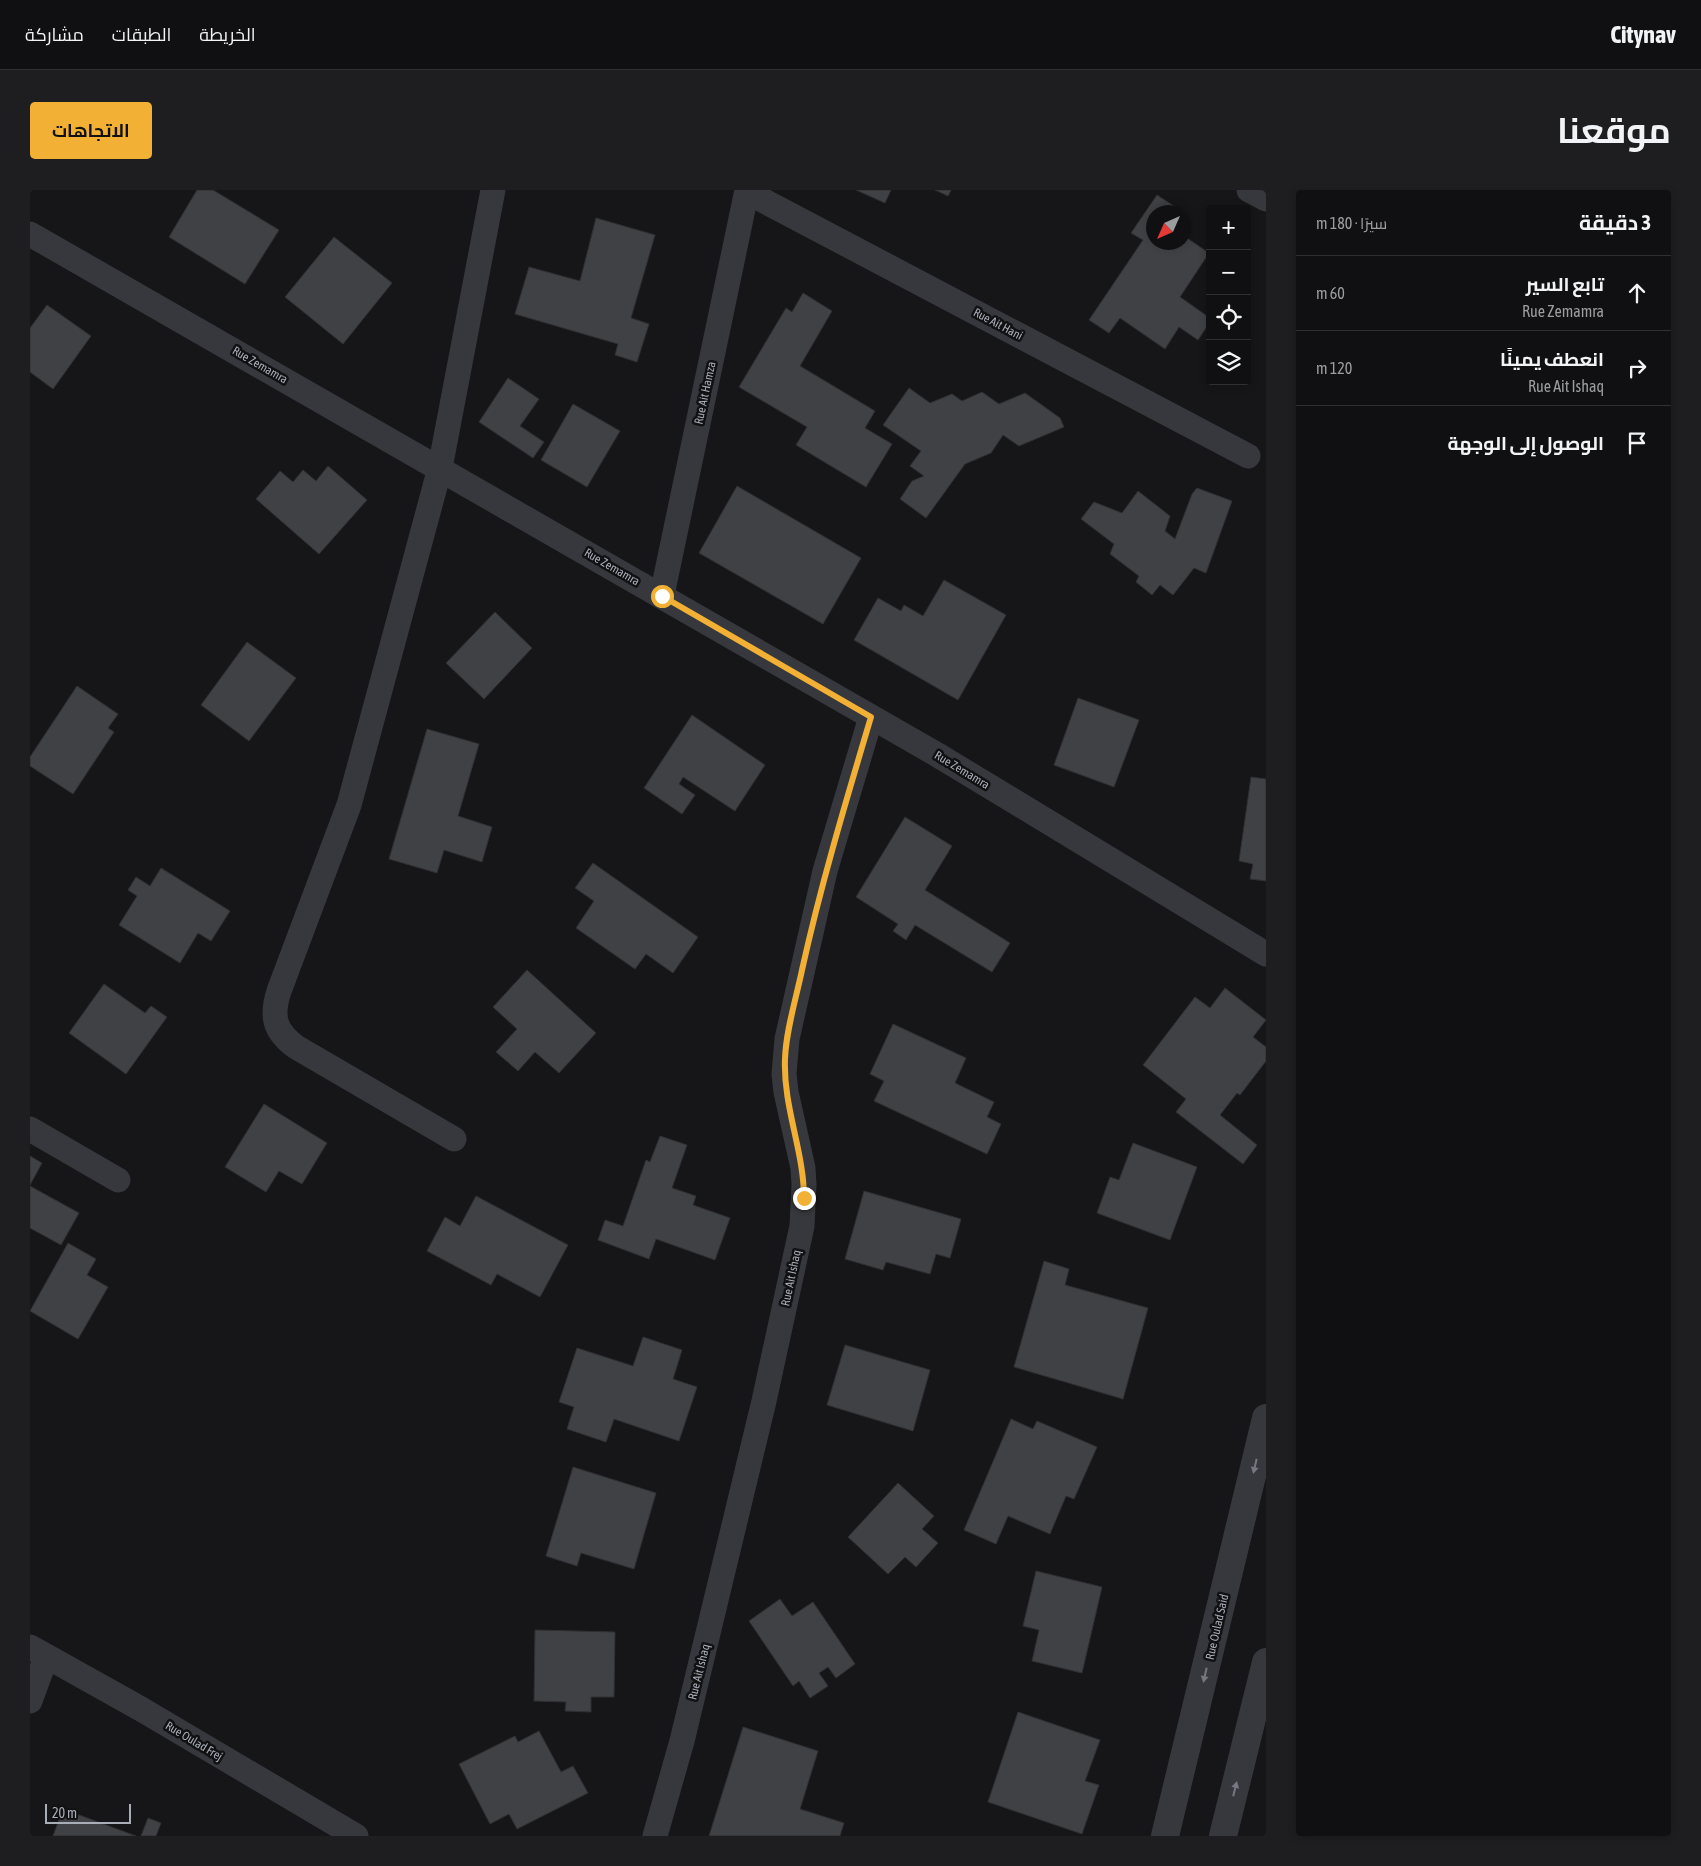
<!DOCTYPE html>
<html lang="ar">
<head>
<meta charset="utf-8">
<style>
  body { margin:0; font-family:"Asap Condensed",Cairo,sans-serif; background:#1e1e20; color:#f1f3f6; direction:rtl }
  .controls { position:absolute; right:15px; top:15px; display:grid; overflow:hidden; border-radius:5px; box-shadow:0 2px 8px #0003 }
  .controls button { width:45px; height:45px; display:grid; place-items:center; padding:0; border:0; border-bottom:1px solid #303032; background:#101012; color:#f1f3f6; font:25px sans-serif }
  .compass { position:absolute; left:1116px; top:15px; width:45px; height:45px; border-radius:50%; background:#101012; box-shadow:0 2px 8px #0003; rotate:225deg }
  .scale { position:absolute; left:15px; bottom:12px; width:86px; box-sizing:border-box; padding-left:5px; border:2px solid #a8adb8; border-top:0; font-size:14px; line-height:18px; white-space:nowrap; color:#a8adb8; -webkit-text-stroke:4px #111113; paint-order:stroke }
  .stop { position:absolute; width:15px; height:15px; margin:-11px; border:4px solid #f2b134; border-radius:50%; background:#fff }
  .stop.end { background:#f2b134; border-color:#fff; box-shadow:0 1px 5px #0008 }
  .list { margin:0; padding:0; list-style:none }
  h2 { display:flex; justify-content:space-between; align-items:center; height:65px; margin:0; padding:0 20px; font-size:21px }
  h2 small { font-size:16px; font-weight:400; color:#9c9d9f }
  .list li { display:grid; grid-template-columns:32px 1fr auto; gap:15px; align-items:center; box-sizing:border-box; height:75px; padding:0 20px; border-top:1px solid #303032 }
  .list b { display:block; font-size:19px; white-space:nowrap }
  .list p { margin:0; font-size:16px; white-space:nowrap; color:#9c9d9f }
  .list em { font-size:16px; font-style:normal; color:#9c9d9f }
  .icon { flex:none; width:28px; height:28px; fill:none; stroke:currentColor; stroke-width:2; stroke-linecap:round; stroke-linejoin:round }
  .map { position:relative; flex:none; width:1236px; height:1646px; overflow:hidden; direction:ltr; border-radius:5px }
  header { display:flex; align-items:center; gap:30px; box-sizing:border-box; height:70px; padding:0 25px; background:#101012; border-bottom:1px solid #303032 }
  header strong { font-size:24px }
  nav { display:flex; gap:28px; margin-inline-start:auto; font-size:18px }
  .intro { display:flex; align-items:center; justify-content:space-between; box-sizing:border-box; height:120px; padding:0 30px }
  h1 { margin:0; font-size:35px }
  .button { padding:12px 22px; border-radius:5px; background:#f2b134; color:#111; font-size:18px; font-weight:700 }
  main { display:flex; gap:30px; padding:0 30px }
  aside { flex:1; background:#101012; border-radius:5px; box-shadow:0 2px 8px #0003 }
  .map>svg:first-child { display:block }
  .building { fill:#404145; stroke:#303034 }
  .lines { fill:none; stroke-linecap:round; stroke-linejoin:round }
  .minor { stroke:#37383d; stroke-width:25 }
  .tertiary { stroke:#37383d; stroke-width:28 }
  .oneway { fill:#757881 }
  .route { stroke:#f2b134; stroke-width:6 }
  .labels { text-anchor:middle; stroke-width:5; stroke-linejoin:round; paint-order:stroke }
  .street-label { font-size:12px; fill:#a8adb8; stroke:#111113 }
</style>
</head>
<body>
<header>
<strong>Citynav</strong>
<nav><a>الخريطة</a><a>الطبقات</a><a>مشاركة</a></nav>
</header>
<div class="intro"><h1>موقعنا</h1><a class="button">الاتجاهات</a></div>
<main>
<aside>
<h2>3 دقيقة<small>سيرًا · 180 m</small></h2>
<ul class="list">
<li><svg class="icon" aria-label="ahead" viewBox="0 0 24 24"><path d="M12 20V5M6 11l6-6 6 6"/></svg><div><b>تابع السير</b><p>Rue Zemamra</p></div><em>60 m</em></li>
<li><svg class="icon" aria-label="right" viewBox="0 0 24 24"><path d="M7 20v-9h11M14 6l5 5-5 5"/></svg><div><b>انعطف يمينًا</b><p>Rue Ait Ishaq</p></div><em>120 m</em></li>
<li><svg class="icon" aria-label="arrive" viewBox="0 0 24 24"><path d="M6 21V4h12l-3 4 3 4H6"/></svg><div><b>الوصول إلى الوجهة</b></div></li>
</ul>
</aside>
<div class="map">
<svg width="1236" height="1646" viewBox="0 0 1236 1646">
  <rect width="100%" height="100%" fill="#161618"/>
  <g class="building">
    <path d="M 167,0 L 183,0 L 249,40 L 215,94 L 139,47 Z"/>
    <path d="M 826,0 L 861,0 L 855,13 Z"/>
    <path d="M 905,0 L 921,0 L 918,6 Z"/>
    <path d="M 1127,5 L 1150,20 L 1149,22 L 1124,22 L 1124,52 L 1154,52 L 1154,46 L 1179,63 L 1150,107 L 1180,128 L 1180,132 L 1168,150 L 1149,137 L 1135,159 L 1090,128 L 1079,143 L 1059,130 L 1113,50 L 1101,43 Z"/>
    <path d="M 566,28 L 625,45 L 601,128 L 619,134 L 607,172 L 585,165 L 588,154 L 485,124 L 499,77 L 550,91 Z"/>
    <path d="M 304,47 L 362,93 L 313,154 L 255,107 Z"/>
    <path d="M 773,103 L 802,121 L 770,176 L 845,221 L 835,238 L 862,254 L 836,297 L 766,255 L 777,237 L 709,197 L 756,118 L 762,122 Z"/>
    <path d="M 17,115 L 61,146 L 23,199 L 0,182 L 0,138 Z"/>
    <path d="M 478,188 L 509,209 L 490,236 L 514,252 L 503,268 L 449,232 Z"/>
    <path d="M 879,198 L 900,213 L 922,204 L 932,211 L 952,202 L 969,214 L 995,203 L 1030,228 L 1034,237 L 989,256 L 973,245 L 961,263 L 935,274 L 896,328 L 870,309 L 882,291 L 894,286 L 880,276 L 891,261 L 853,235 Z"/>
    <path d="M 543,214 L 590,241 L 557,297 L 511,270 Z"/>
    <path d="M 298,276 L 337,310 L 289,364 L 226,309 L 250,281 L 263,292 L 273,280 L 286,291 Z"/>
    <path d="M 707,296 L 831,368 L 793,434 L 669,363 Z"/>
    <path d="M 1167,298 L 1202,311 L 1176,383 L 1164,378 L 1143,405 L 1130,395 L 1122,405 L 1106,392 L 1109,386 L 1080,364 L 1084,354 L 1051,329 L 1064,312 L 1092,323 L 1108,301 L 1140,326 L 1135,341 L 1145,349 L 1162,304 Z"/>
    <path d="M 914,390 L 976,425 L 928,510 L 824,450 L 848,408 L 871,421 L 874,415 L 893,426 Z"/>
    <path d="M 465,422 L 502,458 L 454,509 L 416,473 Z"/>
    <path d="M 217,452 L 266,488 L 219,551 L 171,515 Z"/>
    <path d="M 47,496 L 88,524 L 78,538 L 84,542 L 43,604 L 0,576 L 0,567 Z"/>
    <path d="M 1048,508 L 1109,530 L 1084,597 L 1024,575 Z"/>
    <path d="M 662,525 L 735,575 L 705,621 L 653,587 L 649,594 L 665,605 L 652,624 L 614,598 Z"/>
    <path d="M 397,539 L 449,554 L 428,626 L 462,637 L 452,672 L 414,660 L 407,683 L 359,669 Z"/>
    <path d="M 1221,587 L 1236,589 L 1236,691 L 1220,689 L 1223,674 L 1209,671 Z"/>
    <path d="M 875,627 L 922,656 L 895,700 L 980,753 L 962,782 L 885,735 L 876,750 L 863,741 L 868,734 L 826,707 Z"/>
    <path d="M 563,673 L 668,747 L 643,783 L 616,764 L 605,779 L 546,738 L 564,711 L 545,698 Z"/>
    <path d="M 131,678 L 200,721 L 181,751 L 168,743 L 150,773 L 89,735 L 107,706 L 98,700 L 106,687 L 120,696 Z"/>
    <path d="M 497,780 L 566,843 L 529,883 L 505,862 L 488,881 L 466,862 L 487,839 L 463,817 Z"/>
    <path d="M 74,794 L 115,823 L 121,816 L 137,827 L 96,884 L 39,843 Z"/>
    <path d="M 1195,798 L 1236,830 L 1223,847 L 1236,857 L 1236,871 L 1210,905 L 1207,903 L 1190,925 L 1227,955 L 1213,974 L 1146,922 L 1156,909 L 1113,875 L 1165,807 L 1180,818 Z"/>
    <path d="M 863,834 L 936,868 L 925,893 L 964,912 L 957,927 L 971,934 L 957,964 L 844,911 L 854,891 L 840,884 Z"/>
    <path d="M 234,914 L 297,953 L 272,994 L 249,981 L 236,1002 L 195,977 Z"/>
    <path d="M 630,946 L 657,955 L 642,998 L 666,1006 L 663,1015 L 700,1028 L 685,1070 L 626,1049 L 619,1069 L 568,1050 L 575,1030 L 593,1036 L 616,970 L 620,972 Z"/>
    <path d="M 1103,953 L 1167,977 L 1140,1050 L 1067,1023 L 1080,987 L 1089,990 Z"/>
    <path d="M 0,966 L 12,973 L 0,995 Z"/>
    <path d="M 0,996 L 49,1023 L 31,1055 L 0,1038 Z"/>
    <path d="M 834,1001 L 931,1029 L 920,1068 L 906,1064 L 900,1084 L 856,1072 L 853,1080 L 815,1069 Z"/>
    <path d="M 446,1006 L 538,1055 L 510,1107 L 467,1084 L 461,1095 L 397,1061 L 415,1027 L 430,1036 Z"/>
    <path d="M 38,1053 L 66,1069 L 57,1085 L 78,1097 L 48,1149 L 0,1121 Z"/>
    <path d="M 1014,1071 L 1039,1079 L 1035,1095 L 1118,1118 L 1093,1209 L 984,1177 Z"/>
    <path d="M 613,1147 L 652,1160 L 643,1189 L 667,1197 L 649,1251 L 584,1229 L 576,1252 L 537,1239 L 544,1217 L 529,1212 L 547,1158 L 603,1176 Z"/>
    <path d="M 815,1155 L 900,1180 L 883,1241 L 797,1215 Z"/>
    <path d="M 981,1229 L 1003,1239 L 1007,1231 L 1067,1257 L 1044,1309 L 1036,1306 L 1020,1344 L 978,1326 L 966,1354 L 934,1340 Z"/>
    <path d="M 543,1277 L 626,1303 L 604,1379 L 551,1363 L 547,1376 L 516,1366 Z"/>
    <path d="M 868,1293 L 904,1326 L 892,1339 L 908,1353 L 886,1377 L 875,1367 L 858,1384 L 818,1347 Z"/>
    <path d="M 1006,1381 L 1072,1397 L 1052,1483 L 1002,1471 L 1009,1440 L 993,1436 Z"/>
    <path d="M 750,1409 L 762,1426 L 783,1412 L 825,1474 L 806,1488 L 798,1477 L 789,1483 L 798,1496 L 780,1508 L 769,1491 L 763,1496 L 719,1431 Z"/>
    <path d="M 505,1440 L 585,1442 L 584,1507 L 561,1507 L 561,1522 L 535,1521 L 536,1512 L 504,1511 Z"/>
    <path d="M 988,1522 L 1070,1550 L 1055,1591 L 1069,1595 L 1052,1644 L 958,1612 Z"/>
    <path d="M 713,1537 L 788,1561 L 770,1619 L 814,1633 L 810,1646 L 679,1646 Z"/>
    <path d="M 509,1541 L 531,1582 L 543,1576 L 558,1603 L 487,1639 L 479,1624 L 460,1634 L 429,1574 L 485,1546 L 488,1552 Z"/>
    <path d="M 33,1619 L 106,1646 L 23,1646 Z"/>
    <path d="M 118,1628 L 131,1633 L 126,1646 L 111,1646 Z"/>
  </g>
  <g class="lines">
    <g class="minor">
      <path d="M 1219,0 L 1236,9"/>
      <path d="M 717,2 L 1218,266"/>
      <path d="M 0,44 L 906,564 L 1236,764"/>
      <path d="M 632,405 L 717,0"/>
      <path d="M 0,939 L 88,990"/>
      <path d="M 424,949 L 266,857 C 244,841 241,826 249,801 L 319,615 L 410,278 L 463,0"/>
      <path d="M 0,1457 L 111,1519 L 326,1646"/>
      <path d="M 0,1511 L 16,1467"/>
      <path d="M 625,1646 L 652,1551 L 734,1211 L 772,1036 L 774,995 L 773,978 L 756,902 L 754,884 L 757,849 L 795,681 L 841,527"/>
    </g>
    <g class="tertiary">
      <path d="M 1135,1646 L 1236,1228"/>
      <path d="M 1193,1646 L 1236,1472"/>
    </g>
  </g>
  <defs><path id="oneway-solid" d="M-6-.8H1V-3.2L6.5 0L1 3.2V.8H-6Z" transform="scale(1.25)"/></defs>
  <g class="oneway">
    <use href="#oneway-solid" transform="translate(1225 1276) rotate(103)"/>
    <use href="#oneway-solid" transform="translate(1175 1485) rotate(103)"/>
    <use href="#oneway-solid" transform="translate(1205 1599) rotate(-76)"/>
  </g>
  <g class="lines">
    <path class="route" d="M 632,406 L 841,527 C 816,611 791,694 772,780 C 766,809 756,840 755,869 C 753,917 774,961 774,1008"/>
  </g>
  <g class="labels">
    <g class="street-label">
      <text transform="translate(968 134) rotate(28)" y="4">Rue Ait Hani</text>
      <text transform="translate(230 175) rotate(30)" y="4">Rue Zemamra</text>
      <text transform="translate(675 203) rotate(-78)" y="4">Rue Ait Hamza</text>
      <text transform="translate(582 377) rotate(30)" y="4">Rue Zemamra</text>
      <text transform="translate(932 580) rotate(31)" y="4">Rue Zemamra</text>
      <text transform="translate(761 1088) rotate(-78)" y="4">Rue Ait Ishaq</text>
      <text transform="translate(1187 1437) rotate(-77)" y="4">Rue Oulad Said</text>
      <text transform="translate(669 1482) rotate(-76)" y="4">Rue Ait Ishaq</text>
      <text transform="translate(164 1551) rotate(31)" y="4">Rue Oulad Frej</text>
    </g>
  </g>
</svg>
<div class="controls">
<button>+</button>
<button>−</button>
<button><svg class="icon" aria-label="locate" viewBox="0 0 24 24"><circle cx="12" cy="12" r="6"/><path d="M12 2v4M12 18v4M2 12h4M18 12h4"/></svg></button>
<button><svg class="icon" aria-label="layers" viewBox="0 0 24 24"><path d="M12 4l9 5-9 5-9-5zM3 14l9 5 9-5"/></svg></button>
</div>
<svg class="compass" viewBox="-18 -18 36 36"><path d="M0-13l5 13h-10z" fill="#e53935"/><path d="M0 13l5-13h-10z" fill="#9c9d9f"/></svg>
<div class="scale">20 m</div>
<div class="stop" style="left:632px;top:406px"></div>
<div class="stop end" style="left:774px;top:1008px"></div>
</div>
</main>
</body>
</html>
